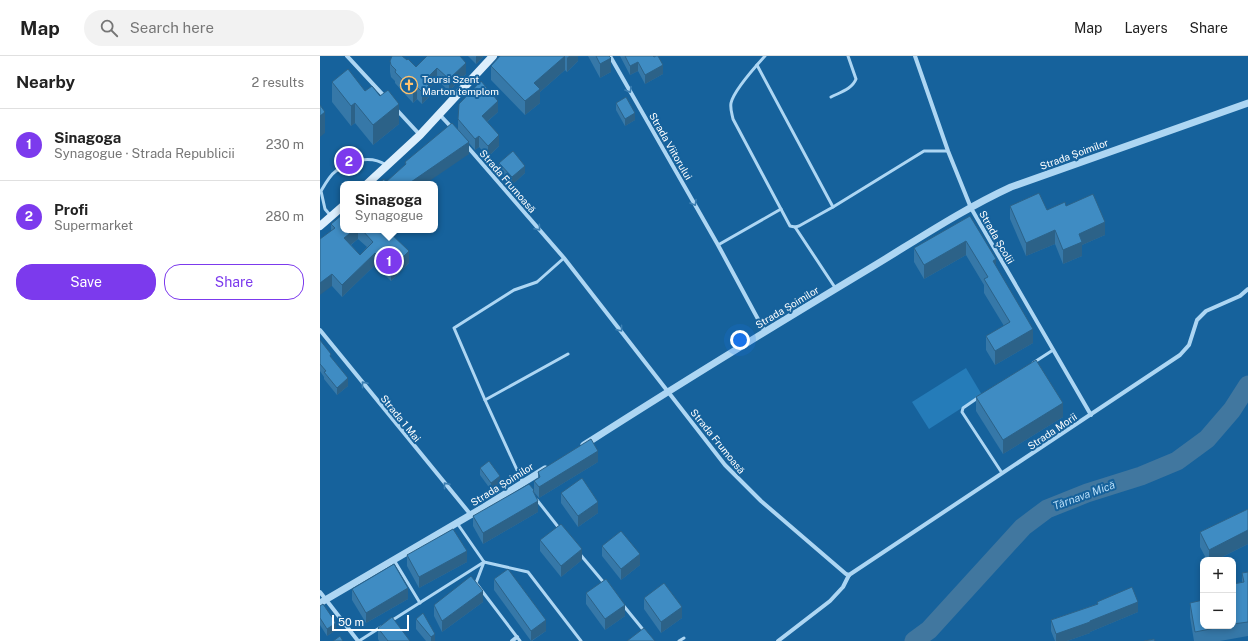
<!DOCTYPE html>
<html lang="en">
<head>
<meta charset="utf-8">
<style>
  body { margin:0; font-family:"Public Sans",sans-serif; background:#f2f2f2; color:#222 }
  .controls { position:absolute; right:12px; bottom:12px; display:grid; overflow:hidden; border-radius:8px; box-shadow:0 2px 6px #0003 }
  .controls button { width:36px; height:36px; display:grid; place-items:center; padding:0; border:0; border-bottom:1px solid #e0e0e0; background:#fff; color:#222; font:20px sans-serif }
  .scale { position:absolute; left:12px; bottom:10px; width:77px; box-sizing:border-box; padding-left:4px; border:2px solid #fff; border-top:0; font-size:11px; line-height:14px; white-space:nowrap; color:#fff; -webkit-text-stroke:3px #16629c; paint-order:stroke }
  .you { position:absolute; left:420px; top:284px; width:14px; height:14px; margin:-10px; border:3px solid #fff; border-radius:50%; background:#1a73e8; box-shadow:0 0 0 6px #1a73e833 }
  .badge { display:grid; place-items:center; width:26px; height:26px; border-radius:50%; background:#7c3aed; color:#fff; font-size:13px; font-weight:700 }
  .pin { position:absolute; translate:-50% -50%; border:2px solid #fff; box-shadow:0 1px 4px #0006 }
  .popup { position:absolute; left:20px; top:125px; width:98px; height:52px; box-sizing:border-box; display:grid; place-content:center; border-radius:8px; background:#fff; filter:drop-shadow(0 1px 3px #0005); font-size:13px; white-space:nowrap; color:#767676 }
  .popup b { font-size:15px; color:#222 }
  .popup::after { content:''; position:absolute; left:50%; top:100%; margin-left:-8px; border:8px solid transparent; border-top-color:#fff }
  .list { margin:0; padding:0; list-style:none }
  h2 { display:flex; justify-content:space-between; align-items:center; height:52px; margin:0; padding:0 16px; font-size:17px }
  h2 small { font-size:13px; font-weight:400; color:#767676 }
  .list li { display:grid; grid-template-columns:26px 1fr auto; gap:12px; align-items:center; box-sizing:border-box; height:72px; padding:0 16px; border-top:1px solid #e0e0e0 }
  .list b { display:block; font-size:15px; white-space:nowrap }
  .list p { margin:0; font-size:13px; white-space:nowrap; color:#767676 }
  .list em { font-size:13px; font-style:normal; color:#767676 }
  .actions { display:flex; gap:8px; padding:12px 16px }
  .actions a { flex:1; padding:9px 0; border:1px solid #7c3aed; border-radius:16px; text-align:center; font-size:14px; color:#7c3aed }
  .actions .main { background:#7c3aed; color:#fff }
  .icon { flex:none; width:22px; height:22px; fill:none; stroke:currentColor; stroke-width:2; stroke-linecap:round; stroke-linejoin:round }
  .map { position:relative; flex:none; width:928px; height:585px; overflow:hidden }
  header { display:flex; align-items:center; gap:24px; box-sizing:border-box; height:56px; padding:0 20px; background:#fff; border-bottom:1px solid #e0e0e0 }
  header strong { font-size:19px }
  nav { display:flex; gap:22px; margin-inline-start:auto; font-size:14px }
  .search { width:280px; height:36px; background:#f2f2f2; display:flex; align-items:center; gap:10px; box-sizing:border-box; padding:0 14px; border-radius:22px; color:#767676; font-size:15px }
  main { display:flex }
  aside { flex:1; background:#fff }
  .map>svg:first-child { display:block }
  .green { fill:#257cb9 }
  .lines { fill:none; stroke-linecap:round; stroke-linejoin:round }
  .river { stroke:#41779f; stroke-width:19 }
  .service { stroke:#add6f3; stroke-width:3 }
  .minor { stroke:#add6f3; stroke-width:4 }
  .tertiary { stroke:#add6f3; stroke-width:7 }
  .secondary { stroke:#dceefc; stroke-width:8 }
  .wall { fill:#3678a8; fill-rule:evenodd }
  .shaded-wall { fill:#2c6288 }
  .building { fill:#3f8cc3; stroke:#2c6288 }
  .oneway { stroke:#3c7fb2 }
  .labels { text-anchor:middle; stroke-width:4; stroke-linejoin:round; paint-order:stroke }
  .poi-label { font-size:10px; fill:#fff; stroke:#16629c; text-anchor:start }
  .street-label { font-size:10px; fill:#fff; stroke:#16629c }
  .water-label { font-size:11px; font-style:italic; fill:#b9dff9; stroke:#16629c }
</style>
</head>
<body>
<header>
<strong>Map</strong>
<div class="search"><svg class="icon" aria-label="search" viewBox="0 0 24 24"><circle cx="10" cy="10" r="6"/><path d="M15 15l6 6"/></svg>Search here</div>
<nav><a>Map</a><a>Layers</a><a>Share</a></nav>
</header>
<main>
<aside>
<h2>Nearby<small>2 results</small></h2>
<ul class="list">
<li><span class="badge">1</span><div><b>Sinagoga</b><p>Synagogue · Strada Republicii</p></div><em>230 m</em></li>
<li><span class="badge">2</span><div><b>Profi</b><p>Supermarket</p></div><em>280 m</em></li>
</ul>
<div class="actions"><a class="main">Save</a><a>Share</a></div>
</aside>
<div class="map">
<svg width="928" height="585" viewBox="0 0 928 585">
  <rect width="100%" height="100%" fill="#16629c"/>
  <path class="green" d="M 646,312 L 662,339 L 609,373 L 592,346 Z"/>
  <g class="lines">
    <path class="river" d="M 594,585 L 609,574 L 703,471 L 727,453 L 767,437 L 821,420 L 857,405 L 887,383 L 912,354 L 928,329"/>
    <g class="service">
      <path d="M 445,0 C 435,11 414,34 411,47 C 410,53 412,58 413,63 L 470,170 L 475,171 L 479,170 L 513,151 L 604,95 L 628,95"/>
      <path d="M 437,9 L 513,151"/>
      <path d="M 511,41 C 521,36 532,33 536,23 L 528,0"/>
      <path d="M 10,159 L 5,153 L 1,135 C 5,128 10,119 16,115 C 30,104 51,99 66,109"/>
      <path d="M 475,171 L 516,233"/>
      <path d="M 398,189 L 461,153"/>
      <path d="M 713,307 L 733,294"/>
      <path d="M 659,341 L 643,352 L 642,356 L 682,417"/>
      <path d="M 165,344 L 248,298"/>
      <path d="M 203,427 L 165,344 L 134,272 L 194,234 L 217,226 L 244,202"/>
      <path d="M 217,444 L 239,472"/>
      <path d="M 137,467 L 164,506 L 208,516 L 261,585"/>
      <path d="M 259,497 L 285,528"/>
      <path d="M 74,504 L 100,547"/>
      <path d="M 164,506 L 156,527 L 200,585"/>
      <path d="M 303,549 L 325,576"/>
      <path d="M 71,565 L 164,506"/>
      <path d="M 39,585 L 61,571"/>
      <path d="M 359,585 L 364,582"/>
    </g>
    <g class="minor">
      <path d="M 27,0 L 66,42"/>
      <path d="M 290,0 L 398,189 L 445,276"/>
      <path d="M 595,0 L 628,95 L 651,152 L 771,359"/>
      <path d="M 76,53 L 100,79"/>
      <path d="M 119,58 L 133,73"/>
      <path d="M 146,89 L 244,202 L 405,409 L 441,445 L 526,518 L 529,519"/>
      <path d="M 0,274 L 151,459"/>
      <path d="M 529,519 L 860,299 L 869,289 L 877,264 L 886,255 L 920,240 L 928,233"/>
      <path d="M 0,536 L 38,585"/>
      <path d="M 192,585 L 197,581"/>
      <path d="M 458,585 L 510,545 L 523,531 L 529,519"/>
    </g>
    <g class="tertiary">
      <path d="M 264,389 C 356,330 449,273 542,217 C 591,188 639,155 691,131 L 928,47"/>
      <path d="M 0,547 L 164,451 L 225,413"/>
    </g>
    <g class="secondary">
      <path d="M 47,128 L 100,79 L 173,0"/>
      <path d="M 0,170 L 23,150"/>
    </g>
  </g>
  <g class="wall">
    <path d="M 107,0 L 146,18 L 129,35 L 117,24 L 109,33 L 109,41 L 102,48 L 97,43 L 93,47 L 75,27 L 75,25 L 71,21 L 70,16 L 70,5 L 96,11 Z"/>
    <path d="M 148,0 L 163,0 L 163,1 L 156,8 Z"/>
    <path d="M 180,0 L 258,0 L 258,5 L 247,16 L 245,14 L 220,36 L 220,47 L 205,59 L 171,24 L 171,10 Z"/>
    <path d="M 268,0 L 289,0 L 291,16 L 280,22 Z"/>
    <path d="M 300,0 L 333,0 L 343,18 L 325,28 L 318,15 L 310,19 Z"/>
    <path d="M 12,26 L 45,35 L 60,40 L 79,68 L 53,89 L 35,67 L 31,70 L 12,46 Z"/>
    <path d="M 296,47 L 315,64 L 305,70 L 296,54 Z"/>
    <path d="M 178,56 L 167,66 L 179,90 L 168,101 L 159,91 L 155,94 L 149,87 L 149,98 L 66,126 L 85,109 L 85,106 L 138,73 L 138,63 Z"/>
    <path d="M 179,107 L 205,117 L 192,129 L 179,114 Z"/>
    <path d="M 690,150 L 727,154 L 746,150 L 785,179 L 762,189 L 762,200 L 743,208 L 735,188 L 706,200 L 690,163 Z"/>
    <path d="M 650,160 L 676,211 L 713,287 L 675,309 L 666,294 L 666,280 L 684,270 L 664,237 L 664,229 L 646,199 L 604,223 L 594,206 L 594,192 Z"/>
    <path d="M 11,168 L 23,174 L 59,174 L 89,207 L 71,225 L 55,209 L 22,241 L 12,230 ZM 38,183 L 47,191 L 40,199 L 31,189 Z"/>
    <path d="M 0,284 L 28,330 L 17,339 L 4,323 L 4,321 L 0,315 Z"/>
    <path d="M 656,341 L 743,361 L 683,398 L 656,355 Z"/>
    <path d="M 278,406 L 219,442 L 214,436 L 218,456 L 163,488 L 153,470 L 153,460 L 214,434 L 214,425 L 218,423 L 218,416 Z"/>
    <path d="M 160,412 L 180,427 L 171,434 L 160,419 Z"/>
    <path d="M 241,437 L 278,457 L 258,471 L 241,447 Z"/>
    <path d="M 928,453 L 928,488 L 896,504 L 887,504 L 880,491 L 880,476 Z"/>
    <path d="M 220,484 L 262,504 L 241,521 L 220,495 Z"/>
    <path d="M 282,490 L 320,509 L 301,524 L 282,500 Z"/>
    <path d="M 87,499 L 147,506 L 99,532 L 87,510 Z"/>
    <path d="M 928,516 L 928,580 L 900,585 L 874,585 L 870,561 L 870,547 L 883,570 L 913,570 L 913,528 L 922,526 L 922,517 Z"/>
    <path d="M 174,523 L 226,575 L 212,585 L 211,585 L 174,534 Z"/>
    <path d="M 32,533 L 88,543 L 46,567 L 32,544 Z"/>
    <path d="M 266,537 L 305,560 L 285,574 L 266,548 Z"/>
    <path d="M 324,542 L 362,562 L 341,577 L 324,553 Z"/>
    <path d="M 163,546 L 122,576 L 114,560 L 114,549 Z"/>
    <path d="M 777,546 L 818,556 L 770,576 L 770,577 L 747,585 L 735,585 L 731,575 L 731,564 L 777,548 Z"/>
    <path d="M 0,550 L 16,574 L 7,580 L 0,569 Z"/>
    <path d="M 96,563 L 115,585 L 106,585 L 96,573 Z"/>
    <path d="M 58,572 L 90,585 L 59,585 L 58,583 Z"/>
  </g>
  <g class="shaded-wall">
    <path d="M 156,0 L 163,0 L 163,1 L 156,8 Z"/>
    <path d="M 245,0 L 245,14 L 220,36 L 220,47 L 205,59 L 205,45 L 214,27 Z"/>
    <path d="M 249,0 L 258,0 L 258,5 L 247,16 L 247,2 Z"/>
    <path d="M 291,2 L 291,16 L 280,22 L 280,8 Z"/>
    <path d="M 318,6 L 318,15 L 310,19 L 310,10 Z"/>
    <path d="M 146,7 L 146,18 L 129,35 L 129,23 Z"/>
    <path d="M 343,9 L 343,18 L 325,28 L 325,19 Z"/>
    <path d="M 117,12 L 117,24 L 109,33 L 109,41 L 102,48 L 102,36 L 104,25 Z"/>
    <path d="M 97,31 L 97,43 L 93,47 L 93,35 Z"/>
    <path d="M 178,45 L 178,56 L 162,70 L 162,60 Z"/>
    <path d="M 35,47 L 35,67 L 31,70 L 31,50 Z"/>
    <path d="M 79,48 L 79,68 L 53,89 L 53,69 Z"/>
    <path d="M 5,56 L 5,77 L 0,81 L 0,60 Z"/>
    <path d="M 315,57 L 315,64 L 305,70 L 305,63 Z"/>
    <path d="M 179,79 L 179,90 L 168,101 L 168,90 Z"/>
    <path d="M 159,80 L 159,91 L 155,94 L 155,83 Z"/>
    <path d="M 149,86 L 149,98 L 105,128 L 91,128 L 91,126 Z"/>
    <path d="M 205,110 L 205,117 L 192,129 L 192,121 Z"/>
    <path d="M 785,166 L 785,179 L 762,189 L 762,200 L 743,208 L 743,194 L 759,178 Z"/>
    <path d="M 34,174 L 38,174 L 38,183 L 24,194 L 24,182 Z"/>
    <path d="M 735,174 L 735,188 L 706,200 L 706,187 Z"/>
    <path d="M 646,185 L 646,199 L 604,223 L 604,209 Z"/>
    <path d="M 89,195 L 89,207 L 71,225 L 71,213 Z"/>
    <path d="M 55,197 L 55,209 L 22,241 L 22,229 Z"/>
    <path d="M 676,203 L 676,217 L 673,205 Z"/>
    <path d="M 12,218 L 12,230 L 0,239 L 0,227 Z"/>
    <path d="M 713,273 L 713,287 L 675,309 L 675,295 Z"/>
    <path d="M 28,322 L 28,330 L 17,339 L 17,332 Z"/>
    <path d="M 743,347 L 743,361 L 683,398 L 683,384 Z"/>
    <path d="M 278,395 L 278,406 L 219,442 L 219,431 Z"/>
    <path d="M 180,420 L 180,427 L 171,434 L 171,427 Z"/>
    <path d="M 218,445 L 218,456 L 163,488 L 163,477 Z"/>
    <path d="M 278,446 L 278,457 L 258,471 L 258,460 Z"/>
    <path d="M 928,474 L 928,488 L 896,504 L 889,504 L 889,494 Z"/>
    <path d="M 262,493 L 262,504 L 241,521 L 241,510 Z"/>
    <path d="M 147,495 L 147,506 L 99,532 L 99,521 Z"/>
    <path d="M 320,498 L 320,509 L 301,524 L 301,513 Z"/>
    <path d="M 88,532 L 88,543 L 46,567 L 46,557 Z"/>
    <path d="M 163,535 L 163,546 L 122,576 L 122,565 Z"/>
    <path d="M 818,546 L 818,556 L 770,576 L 770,577 L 747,585 L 736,585 L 736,578 L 770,565 Z"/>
    <path d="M 305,549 L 305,560 L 285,574 L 285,563 Z"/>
    <path d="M 362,551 L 362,562 L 341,577 L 341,566 Z"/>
    <path d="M 226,564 L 226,575 L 211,585 L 211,575 Z"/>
    <path d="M 16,567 L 16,574 L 7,580 L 7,573 Z"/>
    <path d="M 115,578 L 115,585 L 111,585 L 111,581 Z"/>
  </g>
  <g class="building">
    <path d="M 72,0 L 82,0 L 87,4 L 88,3 L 96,11 L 107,0 L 140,0 L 146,7 L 129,23 L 117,12 L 104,25 L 109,30 L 102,36 L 97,31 L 93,35 L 75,16 L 76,14 L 71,9 L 70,5 Z"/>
    <path d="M 180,0 L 245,0 L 214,27 L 220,33 L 205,45 L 171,10 Z"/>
    <path d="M 276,0 L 289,0 L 291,2 L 280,8 Z"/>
    <path d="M 305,0 L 333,0 L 334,1 L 336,0 L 338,0 L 343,9 L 325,19 L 318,6 L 310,10 Z"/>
    <path d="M 28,13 L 45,35 L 52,30 L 60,40 L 68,34 L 79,48 L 53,69 L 35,47 L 31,50 L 12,26 Z"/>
    <path d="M 161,25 L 178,45 L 162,60 L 179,79 L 168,90 L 159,80 L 155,83 L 138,63 L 139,48 Z"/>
    <path d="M 306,41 L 315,57 L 305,63 L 296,47 Z"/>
    <path d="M 0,49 L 5,56 L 0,60 Z"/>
    <path d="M 132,67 L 149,86 L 91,126 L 92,127 L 91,128 L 58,128 L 64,123 L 66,126 L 86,108 L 85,106 Z"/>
    <path d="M 193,95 L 205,110 L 192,121 L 179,107 Z"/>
    <path d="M 719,137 L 727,154 L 745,146 L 746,150 L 773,138 L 785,166 L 759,178 L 762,186 L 743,194 L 735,174 L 706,187 L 690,150 Z"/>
    <path d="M 23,158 L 23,174 L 34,174 L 24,182 L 40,199 L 53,186 L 42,174 L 59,174 L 63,178 L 67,174 L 89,195 L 71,213 L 55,197 L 22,229 L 12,218 L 0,227 L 0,183 L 15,172 L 11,168 Z"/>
    <path d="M 650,160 L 676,203 L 673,205 L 713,273 L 675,295 L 666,280 L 690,266 L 664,223 L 668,221 L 646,185 L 604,209 L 594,192 Z"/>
    <path d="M 0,284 L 11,298 L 10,300 L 28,322 L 17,332 L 4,316 L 6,315 L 0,308 Z"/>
    <path d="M 716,304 L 743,347 L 683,384 L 656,341 Z"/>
    <path d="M 271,383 L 278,395 L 219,431 L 214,425 L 220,421 L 218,416 Z"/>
    <path d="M 169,405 L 180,420 L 171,427 L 160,412 Z"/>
    <path d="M 262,422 L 278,446 L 258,460 L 241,437 Z"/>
    <path d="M 209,428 L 214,434 L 213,435 L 218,445 L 163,477 L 153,460 Z"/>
    <path d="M 928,453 L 928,474 L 889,494 L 880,476 Z"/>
    <path d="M 241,468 L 262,493 L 241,510 L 220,484 Z"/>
    <path d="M 133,473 L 147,495 L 99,521 L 87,499 Z"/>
    <path d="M 301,475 L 320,498 L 301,513 L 282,490 Z"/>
    <path d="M 74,508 L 88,532 L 46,557 L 32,533 Z"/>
    <path d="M 188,513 L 226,564 L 211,575 L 174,523 Z"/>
    <path d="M 928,516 L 928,566 L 913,568 L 913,528 L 924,526 L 922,517 Z"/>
    <path d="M 151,520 L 163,535 L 122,565 L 114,549 Z"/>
    <path d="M 286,523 L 305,549 L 285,563 L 266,537 Z"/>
    <path d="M 344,527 L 362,551 L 341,566 L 324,542 Z"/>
    <path d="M 812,531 L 818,546 L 770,565 L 770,566 L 736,578 L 731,564 L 778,548 L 777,546 Z"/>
    <path d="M 883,544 L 883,570 L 905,570 L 875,576 L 870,547 Z"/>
    <path d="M 3,548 L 16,567 L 7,573 L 0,562 L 0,550 Z"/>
    <path d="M 103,557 L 115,578 L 111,581 L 96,563 Z"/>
    <path d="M 72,561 L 90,585 L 68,585 L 58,572 Z"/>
    <path d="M 324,572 L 335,585 L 307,585 Z"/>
    <path d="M 20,580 L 23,585 L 13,585 Z"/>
    <path d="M 834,583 L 835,585 L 824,585 Z"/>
  </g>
  <defs><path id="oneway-chevron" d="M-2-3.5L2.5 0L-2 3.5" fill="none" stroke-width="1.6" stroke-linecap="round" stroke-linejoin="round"/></defs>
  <g class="oneway">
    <use href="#oneway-chevron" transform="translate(309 34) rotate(60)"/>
    <use href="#oneway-chevron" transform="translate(374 147) rotate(60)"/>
    <use href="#oneway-chevron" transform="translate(218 172) rotate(49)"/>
    <use href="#oneway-chevron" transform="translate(300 273) rotate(52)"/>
    <use href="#oneway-chevron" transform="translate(44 328) rotate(-129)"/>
    <use href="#oneway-chevron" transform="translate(126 429) rotate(-129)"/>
  </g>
  <defs>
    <g id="church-ring" transform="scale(0.9)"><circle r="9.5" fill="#16629c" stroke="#ffc26e" stroke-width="1.5"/><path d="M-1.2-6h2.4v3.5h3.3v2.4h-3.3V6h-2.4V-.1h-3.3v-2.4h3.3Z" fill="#ffc26e"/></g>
  </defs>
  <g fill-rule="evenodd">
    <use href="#church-ring" x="89" y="29"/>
  </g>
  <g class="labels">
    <g class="poi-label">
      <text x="102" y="27">Toursi Szent<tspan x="102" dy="12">Marton templom</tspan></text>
    </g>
    <g class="street-label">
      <text transform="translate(351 90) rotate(60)" y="4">Strada Viitorului</text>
      <text transform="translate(754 98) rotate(-20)" y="4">Strada Șoimilor</text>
      <text transform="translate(188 125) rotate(49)" y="4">Strada Frumoasă</text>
      <text transform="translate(677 181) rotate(60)" y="4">Strada Școlii</text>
      <text transform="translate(467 251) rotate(-31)" y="4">Strada Șoimilor</text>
      <text transform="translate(81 362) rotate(51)" y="4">Strada 1 Mai</text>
      <text transform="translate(732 375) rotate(-34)" y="4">Strada Morii</text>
      <text transform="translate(398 385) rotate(51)" y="4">Strada Frumoasă</text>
      <text transform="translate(182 428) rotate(-32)" y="4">Strada Șoimilor</text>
    </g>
    <g class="water-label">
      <text transform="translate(764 439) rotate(-20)" y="4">Târnava Mică</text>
    </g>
  </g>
</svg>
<div class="controls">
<button>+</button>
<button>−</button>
</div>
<div class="scale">50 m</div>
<div class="you"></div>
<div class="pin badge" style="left:69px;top:205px">1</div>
<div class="popup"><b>Sinagoga</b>Synagogue</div>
<div class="pin badge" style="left:29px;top:105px">2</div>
</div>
</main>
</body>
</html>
